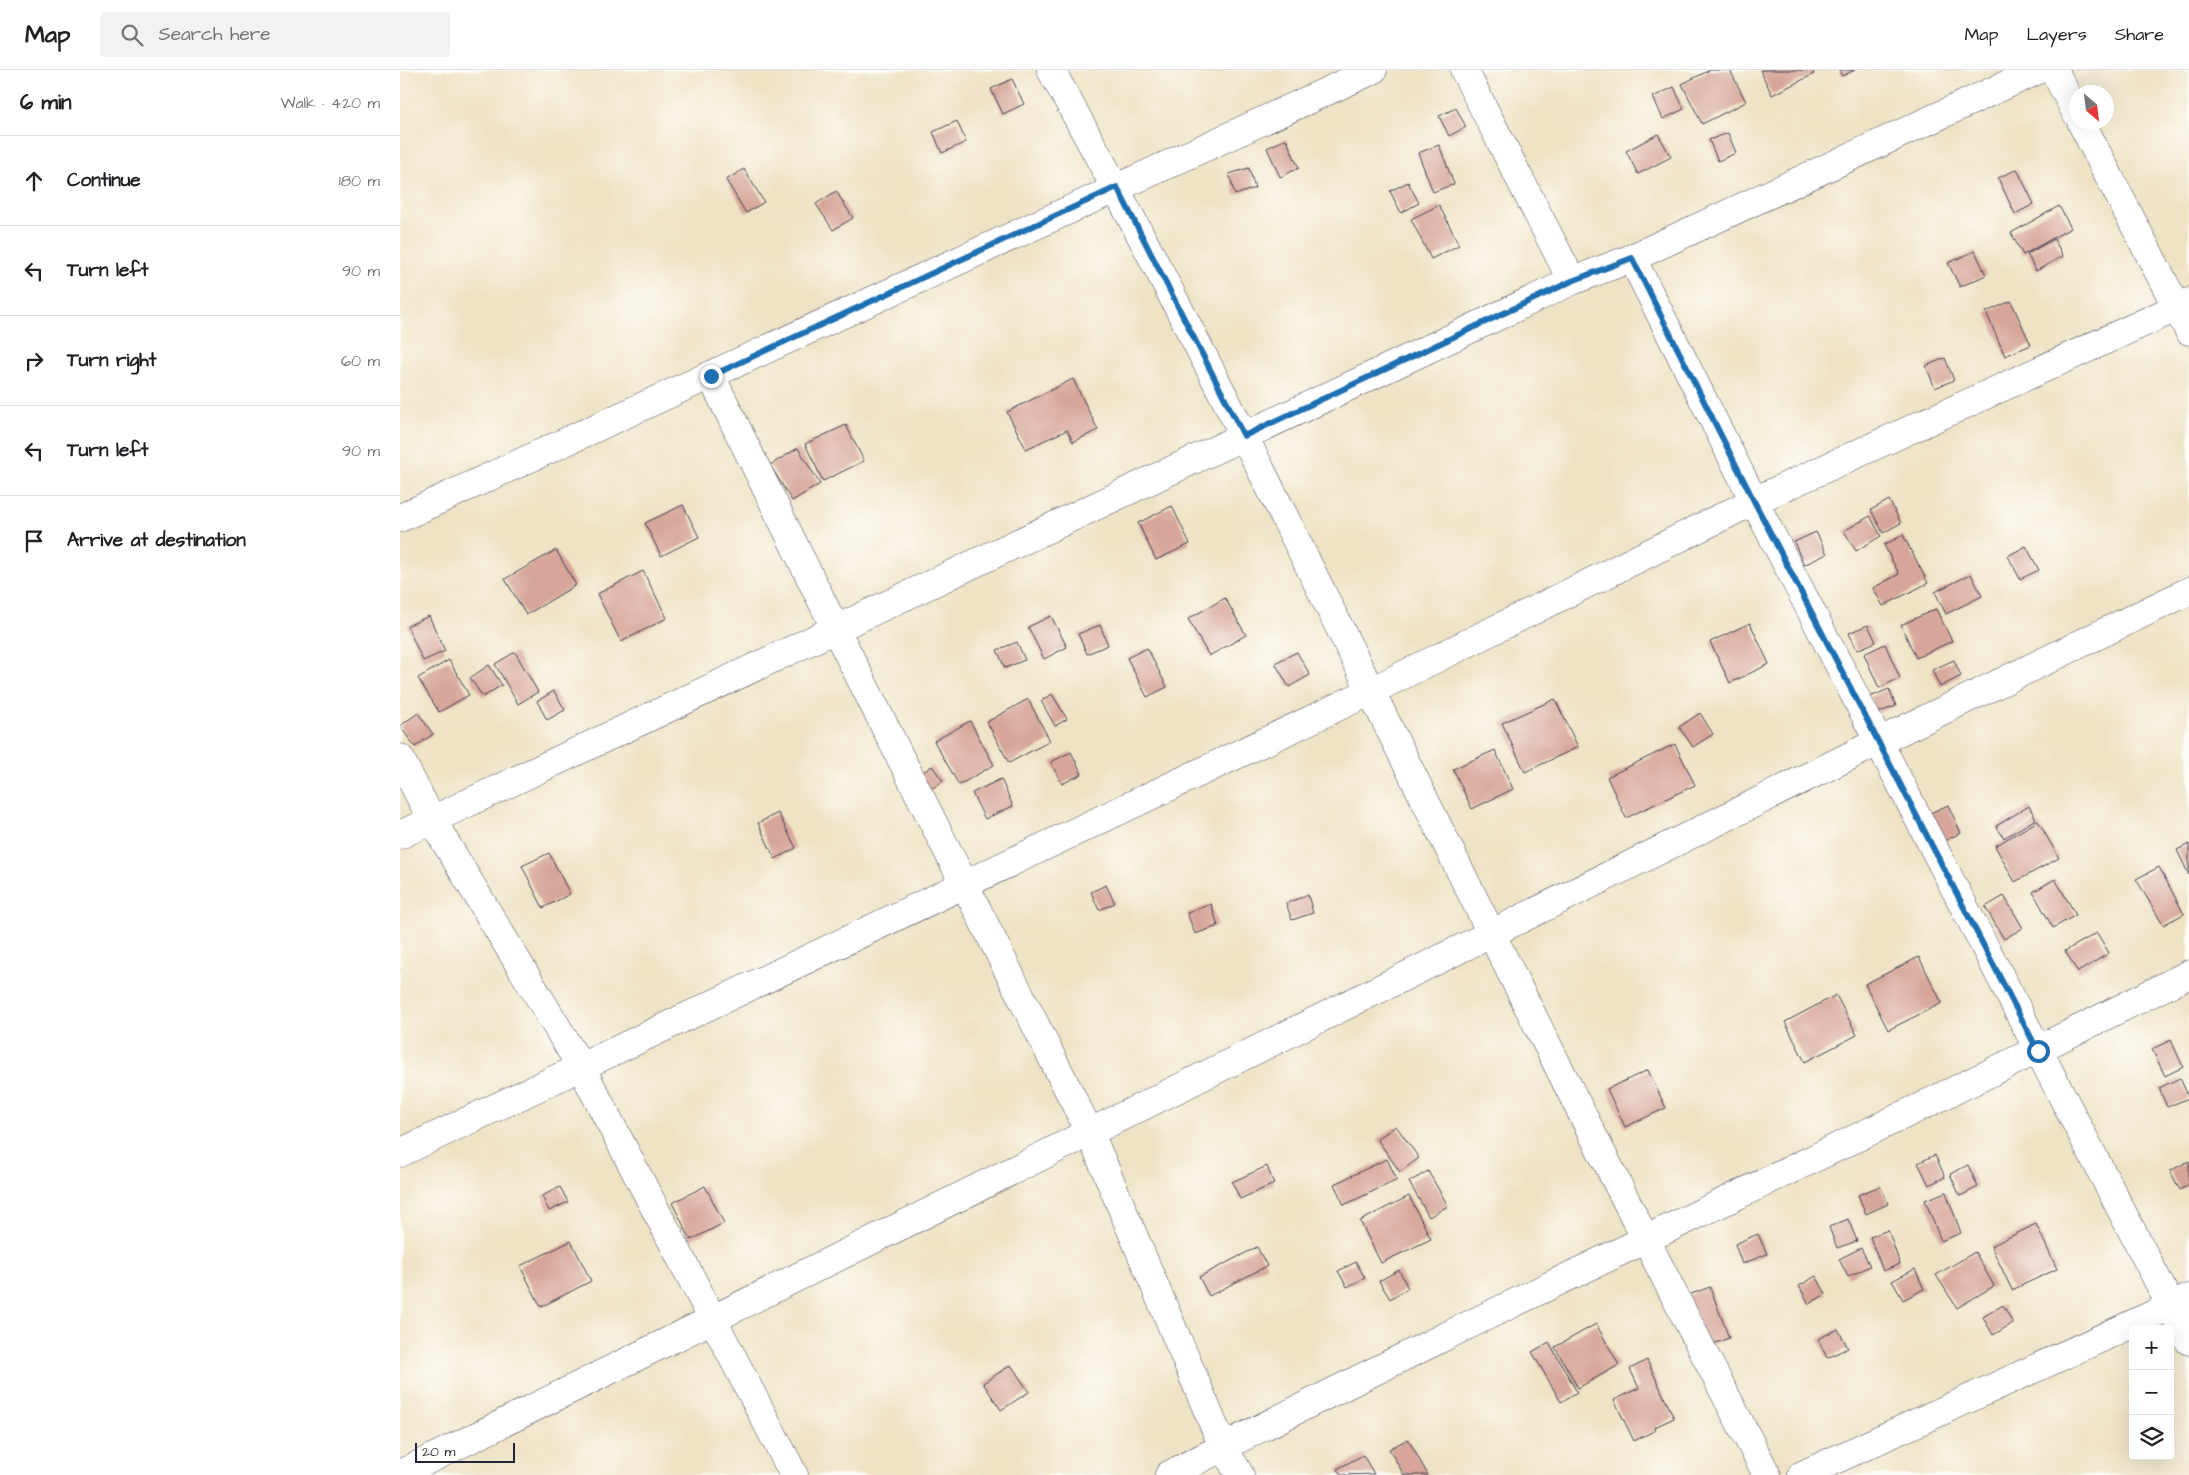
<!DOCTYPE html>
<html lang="en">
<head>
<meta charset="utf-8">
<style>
  body { margin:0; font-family:"Architects Daughter",sans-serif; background:#f2f2f2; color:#202124 }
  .controls { position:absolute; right:15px; bottom:15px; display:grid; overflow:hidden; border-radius:5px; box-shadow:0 5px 20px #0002 }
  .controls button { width:45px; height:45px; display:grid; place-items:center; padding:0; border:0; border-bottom:1px solid #e0e0e0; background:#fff; color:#202124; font:25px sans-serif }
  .compass { position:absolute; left:1669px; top:15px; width:45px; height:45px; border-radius:50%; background:#fff; box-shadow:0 5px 20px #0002; rotate:152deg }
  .scale { position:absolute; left:15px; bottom:12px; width:100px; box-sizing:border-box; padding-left:5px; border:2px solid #22223b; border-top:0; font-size:14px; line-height:18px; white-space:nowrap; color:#22223b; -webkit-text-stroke:4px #fdfcf7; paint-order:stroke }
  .stop { position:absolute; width:15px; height:15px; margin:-11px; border:4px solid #1f6fb2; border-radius:50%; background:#fff }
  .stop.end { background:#1f6fb2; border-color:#fff; box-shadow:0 1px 5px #0008 }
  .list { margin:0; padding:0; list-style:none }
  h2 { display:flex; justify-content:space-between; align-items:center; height:65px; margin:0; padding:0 20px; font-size:21px }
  h2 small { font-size:16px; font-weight:400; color:#757577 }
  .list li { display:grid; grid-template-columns:32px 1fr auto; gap:15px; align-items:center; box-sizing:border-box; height:90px; padding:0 20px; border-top:1px solid #e0e0e0 }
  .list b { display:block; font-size:19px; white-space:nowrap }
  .list em { font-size:16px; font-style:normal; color:#757577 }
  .icon { flex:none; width:28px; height:28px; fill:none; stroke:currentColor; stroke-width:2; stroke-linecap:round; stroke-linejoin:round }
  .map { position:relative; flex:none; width:1789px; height:1405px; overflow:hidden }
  header { display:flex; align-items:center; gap:30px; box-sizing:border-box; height:70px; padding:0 25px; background:#fff; border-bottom:1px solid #e0e0e0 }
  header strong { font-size:24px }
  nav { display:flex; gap:28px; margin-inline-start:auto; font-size:18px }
  .search { width:350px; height:45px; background:#f2f2f2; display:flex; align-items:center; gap:12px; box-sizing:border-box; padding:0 18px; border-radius:5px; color:#757577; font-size:19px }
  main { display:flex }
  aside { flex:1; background:#fff }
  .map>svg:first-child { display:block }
  .building { fill:#d7a599 }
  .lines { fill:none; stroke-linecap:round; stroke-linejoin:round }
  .street-casing { stroke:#413f50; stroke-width:29 }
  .street { stroke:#fff; stroke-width:28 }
  .route { stroke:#1f6fb2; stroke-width:6 }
</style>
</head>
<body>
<header>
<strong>Map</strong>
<div class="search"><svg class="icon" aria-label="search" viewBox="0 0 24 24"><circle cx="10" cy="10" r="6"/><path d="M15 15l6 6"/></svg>Search here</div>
<nav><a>Map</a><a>Layers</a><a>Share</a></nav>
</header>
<main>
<aside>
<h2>6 min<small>Walk · 420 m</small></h2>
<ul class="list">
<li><svg class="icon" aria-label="ahead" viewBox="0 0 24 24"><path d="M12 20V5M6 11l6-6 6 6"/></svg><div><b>Continue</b></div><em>180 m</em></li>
<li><svg class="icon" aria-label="left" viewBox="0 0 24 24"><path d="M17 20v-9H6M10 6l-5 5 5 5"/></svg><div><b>Turn left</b></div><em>90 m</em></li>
<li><svg class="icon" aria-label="right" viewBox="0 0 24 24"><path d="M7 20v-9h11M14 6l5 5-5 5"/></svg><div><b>Turn right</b></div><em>60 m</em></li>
<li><svg class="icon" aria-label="left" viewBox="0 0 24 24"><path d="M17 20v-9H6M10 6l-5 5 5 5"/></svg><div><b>Turn left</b></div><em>90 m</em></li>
<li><svg class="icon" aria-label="arrive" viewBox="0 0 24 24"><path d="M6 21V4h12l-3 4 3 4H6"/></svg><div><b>Arrive at destination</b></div></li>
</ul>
</aside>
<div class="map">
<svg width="1789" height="1405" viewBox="0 0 1789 1405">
  <rect width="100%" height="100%" fill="#fdfcf7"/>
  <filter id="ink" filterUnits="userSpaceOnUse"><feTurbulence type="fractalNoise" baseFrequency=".02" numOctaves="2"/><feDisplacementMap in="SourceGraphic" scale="10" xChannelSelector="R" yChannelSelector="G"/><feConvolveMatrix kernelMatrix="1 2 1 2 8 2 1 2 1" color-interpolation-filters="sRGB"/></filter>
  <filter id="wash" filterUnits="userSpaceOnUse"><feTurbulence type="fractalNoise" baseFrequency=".0096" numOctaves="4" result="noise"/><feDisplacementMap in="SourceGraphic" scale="20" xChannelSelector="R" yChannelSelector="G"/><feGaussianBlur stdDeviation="1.12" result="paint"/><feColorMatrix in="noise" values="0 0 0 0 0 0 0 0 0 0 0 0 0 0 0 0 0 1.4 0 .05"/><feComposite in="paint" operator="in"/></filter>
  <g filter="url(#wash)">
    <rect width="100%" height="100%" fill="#efe3c5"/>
    <g id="blocks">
      <g class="building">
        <path d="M 1310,0 L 1330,0 L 1346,32 L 1302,54 L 1282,14 Z"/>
        <path d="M 1360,0 L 1412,0 L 1414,4 L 1372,25 Z"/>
        <path d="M 1439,0 L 1455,0 L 1442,6 Z"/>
        <path d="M 612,9 L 624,34 L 603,44 L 591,19 Z"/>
        <path d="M 1274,17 L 1284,39 L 1263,49 L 1253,27 Z"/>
        <path d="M 1056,38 L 1066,57 L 1049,66 L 1039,46 Z"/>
        <path d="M 557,51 L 566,72 L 542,83 L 533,62 Z"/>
        <path d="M 1328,63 L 1336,83 L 1318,91 L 1309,70 Z"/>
        <path d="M 1258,64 L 1271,87 L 1238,104 L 1226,81 Z"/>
        <path d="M 886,69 L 899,98 L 880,107 L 867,78 Z"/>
        <path d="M 1039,75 L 1054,114 L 1033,122 L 1018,83 Z"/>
        <path d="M 849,98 L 855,118 L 835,125 L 829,104 Z"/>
        <path d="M 344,99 L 364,132 L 346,143 L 326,110 Z"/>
        <path d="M 1617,99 L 1634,134 L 1615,144 L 1598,108 Z"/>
        <path d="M 1008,112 L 1019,133 L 1001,143 L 990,121 Z"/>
        <path d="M 436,121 L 453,148 L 433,160 L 416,134 Z"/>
        <path d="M 1039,135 L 1059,175 L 1031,189 L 1011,149 Z"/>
        <path d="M 1659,136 L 1671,158 L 1623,185 L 1611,163 Z"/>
        <path d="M 1654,169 L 1663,186 L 1636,201 L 1627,184 Z"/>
        <path d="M 1575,181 L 1586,205 L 1560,217 L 1548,193 Z"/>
        <path d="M 1611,231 L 1631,275 L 1605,286 L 1586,242 Z"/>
        <path d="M 1545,288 L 1554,310 L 1535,318 L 1526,296 Z"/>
        <path d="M 673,309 L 698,360 L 673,372 L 667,360 L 626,379 L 607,342 Z"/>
        <path d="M 446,355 L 464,391 L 423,411 L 405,374 Z"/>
        <path d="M 398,378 L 420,414 L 392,431 L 370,395 Z"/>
        <path d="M 1489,430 L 1501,453 L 1483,463 L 1471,440 Z"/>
        <path d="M 283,435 L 299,467 L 261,486 L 245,453 Z"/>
        <path d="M 772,436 L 790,474 L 756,490 L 738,453 Z"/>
        <path d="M 1470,446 L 1481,466 L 1456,481 L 1444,461 Z"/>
        <path d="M 1416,462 L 1427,484 L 1404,495 L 1394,472 Z"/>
        <path d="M 1503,465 L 1528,513 L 1483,536 L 1473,518 L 1499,504 L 1484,475 Z"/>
        <path d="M 1626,476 L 1639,500 L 1620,509 L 1608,486 Z"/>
        <path d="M 156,480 L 176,515 L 126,545 L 105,509 Z"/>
        <path d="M 243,501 L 267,548 L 221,572 L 197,524 Z"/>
        <path d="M 1571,504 L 1582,526 L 1546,544 L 1535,522 Z"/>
        <path d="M 825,528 L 846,565 L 809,586 L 788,549 Z"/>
        <path d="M 1536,539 L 1552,571 L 1516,588 L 1501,555 Z"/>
        <path d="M 29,546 L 45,581 L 23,591 L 7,556 Z"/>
        <path d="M 651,546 L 667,577 L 644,589 L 628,557 Z"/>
        <path d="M 1350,553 L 1369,594 L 1330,613 L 1310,572 Z"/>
        <path d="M 700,555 L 708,575 L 687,584 L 678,564 Z"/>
        <path d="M 1468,555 L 1476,572 L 1457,580 L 1449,563 Z"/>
        <path d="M 617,572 L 625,590 L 605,598 L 597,580 Z"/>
        <path d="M 1485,574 L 1500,608 L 1479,618 L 1464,584 Z"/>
        <path d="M 747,578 L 767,617 L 747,627 L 727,588 Z"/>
        <path d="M 115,582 L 138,622 L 118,634 L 95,594 Z"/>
        <path d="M 897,582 L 910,605 L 889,617 L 875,593 Z"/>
        <path d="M 49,590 L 69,625 L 39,642 L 18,608 Z"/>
        <path d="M 1554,590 L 1561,606 L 1540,617 L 1532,600 Z"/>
        <path d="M 89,595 L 102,615 L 83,627 L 70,608 Z"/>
        <path d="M 1489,619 L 1496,636 L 1477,643 L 1470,627 Z"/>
        <path d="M 154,621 L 165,640 L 147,650 L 137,631 Z"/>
        <path d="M 652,624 L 667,649 L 655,656 L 641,631 Z"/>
        <path d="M 628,629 L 650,671 L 609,693 L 587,652 Z"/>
        <path d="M 1155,629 L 1178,677 L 1125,702 L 1102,653 Z"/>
        <path d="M 18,643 L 33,664 L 15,677 L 0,656 Z"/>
        <path d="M 1300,643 L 1313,664 L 1293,677 L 1279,657 Z"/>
        <path d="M 570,651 L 594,695 L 559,715 L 534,671 Z"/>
        <path d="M 1275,674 L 1295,715 L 1226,748 L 1207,707 Z"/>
        <path d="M 1095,680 L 1113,719 L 1072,739 L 1053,699 Z"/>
        <path d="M 671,682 L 682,704 L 662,714 L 651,692 Z"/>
        <path d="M 532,696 L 543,711 L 527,722 L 516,707 Z"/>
        <path d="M 601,709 L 613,736 L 585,749 L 572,723 Z"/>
        <path d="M 1548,735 L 1561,763 L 1542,772 L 1528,744 Z"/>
        <path d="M 1629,736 L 1636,749 L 1604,768 L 1596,756 Z"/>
        <path d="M 378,743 L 396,778 L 375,789 L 358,753 Z"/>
        <path d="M 1638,751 L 1659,788 L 1615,812 L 1595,776 Z"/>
        <path d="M 1789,774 L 1789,805 L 1777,780 Z"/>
        <path d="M 149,783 L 170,824 L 143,838 L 122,796 Z"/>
        <path d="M 1759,797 L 1784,844 L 1763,855 L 1736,809 Z"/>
        <path d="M 1655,809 L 1676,845 L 1653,858 L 1633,822 Z"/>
        <path d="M 706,815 L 715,833 L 699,840 L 691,822 Z"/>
        <path d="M 908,825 L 913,843 L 892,850 L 886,833 Z"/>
        <path d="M 1604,826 L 1623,858 L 1604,869 L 1585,837 Z"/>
        <path d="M 811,834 L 818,856 L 795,864 L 787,843 Z"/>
        <path d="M 1697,863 L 1709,883 L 1678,902 L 1665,881 Z"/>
        <path d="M 1519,887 L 1542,933 L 1488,960 L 1465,914 Z"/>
        <path d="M 1436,925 L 1457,965 L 1405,992 L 1385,952 Z"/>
        <path d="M 1771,970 L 1783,997 L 1765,1006 L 1752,979 Z"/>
        <path d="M 1248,1000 L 1266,1038 L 1225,1057 L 1207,1019 Z"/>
        <path d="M 1780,1008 L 1789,1028 L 1767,1037 L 1759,1018 Z"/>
        <path d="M 996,1056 L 1019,1088 L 1000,1102 L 977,1069 Z"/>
        <path d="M 1535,1085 L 1545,1107 L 1529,1115 L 1518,1093 Z"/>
        <path d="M 987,1089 L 997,1110 L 944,1135 L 934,1114 Z"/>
        <path d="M 1789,1091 L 1789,1115 L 1780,1120 L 1770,1101 Z"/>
        <path d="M 1568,1095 L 1578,1117 L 1560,1126 L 1550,1104 Z"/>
        <path d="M 867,1096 L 874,1114 L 840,1129 L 832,1112 Z"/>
        <path d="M 1028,1101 L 1048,1136 L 1029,1147 L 1009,1112 Z"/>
        <path d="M 305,1116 L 324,1153 L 291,1170 L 272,1133 Z"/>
        <path d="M 1480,1116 L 1488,1134 L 1466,1144 L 1458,1125 Z"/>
        <path d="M 160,1117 L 168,1132 L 149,1141 L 142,1126 Z"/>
        <path d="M 1546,1122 L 1561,1163 L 1541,1171 L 1525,1130 Z"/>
        <path d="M 1009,1126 L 1031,1169 L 981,1193 L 960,1151 Z"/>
        <path d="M 1448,1149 L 1457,1171 L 1437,1178 L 1429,1157 Z"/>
        <path d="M 1636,1154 L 1657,1199 L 1612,1220 L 1591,1176 Z"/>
        <path d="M 1488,1160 L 1500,1194 L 1483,1201 L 1470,1167 Z"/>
        <path d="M 1358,1164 L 1367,1184 L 1342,1194 L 1335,1174 Z"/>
        <path d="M 171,1171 L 191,1211 L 141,1237 L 120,1196 Z"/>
        <path d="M 857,1177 L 867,1196 L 809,1226 L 799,1207 Z"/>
        <path d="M 1461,1178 L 1470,1196 L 1448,1207 L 1439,1189 Z"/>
        <path d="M 1575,1182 L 1594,1216 L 1557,1238 L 1536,1205 Z"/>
        <path d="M 956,1192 L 965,1208 L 947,1217 L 938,1201 Z"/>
        <path d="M 1515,1199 L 1524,1219 L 1503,1230 L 1492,1211 Z"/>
        <path d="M 999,1200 L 1008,1218 L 990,1229 L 979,1211 Z"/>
        <path d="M 1416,1206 L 1426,1224 L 1409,1234 L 1399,1216 Z"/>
        <path d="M 1310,1217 L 1329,1268 L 1302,1278 L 1283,1227 Z"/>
        <path d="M 1603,1235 L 1613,1253 L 1593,1265 L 1583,1247 Z"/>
        <path d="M 1196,1254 L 1219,1295 L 1178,1318 L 1155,1277 Z"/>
        <path d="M 1438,1259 L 1448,1278 L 1427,1288 L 1418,1269 Z"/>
        <path d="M 1149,1272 L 1177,1322 L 1161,1332 L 1132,1282 Z"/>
        <path d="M 1247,1290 L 1274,1348 L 1255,1357 L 1256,1360 L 1234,1371 L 1214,1330 L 1239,1318 L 1230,1299 Z"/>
        <path d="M 611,1295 L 629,1322 L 601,1340 L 583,1313 Z"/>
        <path d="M 1008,1369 L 1028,1405 L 1004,1405 L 989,1379 Z"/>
        <path d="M 963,1385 L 974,1404 L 941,1405 L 937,1399 Z"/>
      </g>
    </g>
  </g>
  <g filter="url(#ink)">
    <use href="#blocks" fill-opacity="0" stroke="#413f50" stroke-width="1"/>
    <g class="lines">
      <g class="street-casing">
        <g id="street">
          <path d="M 651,0 C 773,219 884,445 995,670 C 1117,916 1240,1161 1367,1405"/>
          <path d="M 1654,0 L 1676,43"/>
          <path d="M 1681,52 L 1789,261"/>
          <path d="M 1232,188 L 1354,431 L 1789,1271"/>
          <path d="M 1172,211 L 1232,188 L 1638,0"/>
          <path d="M 311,306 L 436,560 L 690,1063 L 823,1377 L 840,1405"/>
          <path d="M 0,448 L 973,0"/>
          <path d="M 0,688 L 32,750 L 181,997 L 394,1405"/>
          <path d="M 0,765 L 1172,211 L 1064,0"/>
          <path d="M 0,1083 L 971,621 L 1354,431 L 1789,232"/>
          <path d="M 0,1404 L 1478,672 L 1789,521"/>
          <path d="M 769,1405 C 1105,1231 1451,1076 1789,904"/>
          <path d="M 1402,1405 L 1789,1228"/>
        </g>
      </g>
      <use href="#street" class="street"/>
    </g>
  </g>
  <g class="lines" filter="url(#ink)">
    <path class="route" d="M 311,306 L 717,117 L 844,366 L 1172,211 L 1232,188 L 1354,431 L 1638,981"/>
  </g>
</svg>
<div class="controls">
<button>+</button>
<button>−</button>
<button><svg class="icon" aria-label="layers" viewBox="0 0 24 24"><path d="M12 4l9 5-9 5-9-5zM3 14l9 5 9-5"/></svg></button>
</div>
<svg class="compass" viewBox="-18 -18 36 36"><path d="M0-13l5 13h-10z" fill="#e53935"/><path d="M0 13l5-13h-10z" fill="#757577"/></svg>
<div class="scale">20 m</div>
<div class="stop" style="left:1638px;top:981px"></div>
<div class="stop end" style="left:311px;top:306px"></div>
</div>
</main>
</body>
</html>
